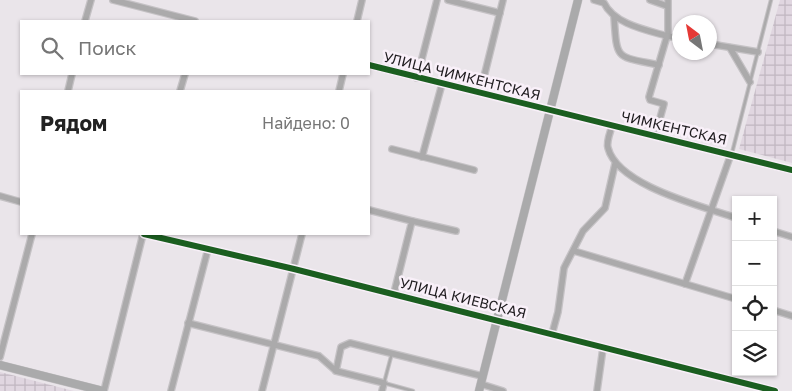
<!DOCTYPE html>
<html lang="ru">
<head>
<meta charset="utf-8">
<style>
  body { margin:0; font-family:"Golos Text",sans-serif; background:#f2f2f2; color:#222 }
  .controls { position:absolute; right:15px; bottom:15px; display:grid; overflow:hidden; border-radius:0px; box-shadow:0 1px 4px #0004 }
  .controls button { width:45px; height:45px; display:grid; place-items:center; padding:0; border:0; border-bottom:1px solid #e0e0e0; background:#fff; color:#222; font:25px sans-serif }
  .compass { position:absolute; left:672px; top:15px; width:45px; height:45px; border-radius:50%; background:#fff; box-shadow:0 1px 4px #0004; rotate:328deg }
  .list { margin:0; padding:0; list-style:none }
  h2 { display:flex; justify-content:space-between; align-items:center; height:65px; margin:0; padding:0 20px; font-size:21px }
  h2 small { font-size:16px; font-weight:400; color:#767676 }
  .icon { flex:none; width:28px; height:28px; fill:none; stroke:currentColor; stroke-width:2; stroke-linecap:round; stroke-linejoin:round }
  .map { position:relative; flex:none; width:792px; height:391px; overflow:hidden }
  .search { position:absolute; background:#fff; box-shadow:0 1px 4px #0004; left:20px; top:20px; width:350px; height:55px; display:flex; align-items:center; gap:12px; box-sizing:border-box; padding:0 18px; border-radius:0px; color:#767676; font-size:19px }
  .panel { position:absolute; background:#fff; box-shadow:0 1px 4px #0004; left:20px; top:90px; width:350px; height:145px; border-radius:0px }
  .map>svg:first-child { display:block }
  .industrial { fill:url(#industrial-grid) }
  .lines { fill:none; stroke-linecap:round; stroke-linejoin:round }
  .lane-casing { stroke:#c5c2c5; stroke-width:4.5 }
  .street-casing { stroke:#c5c2c5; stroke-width:8 }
  .secondary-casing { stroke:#c5c2c5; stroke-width:9 }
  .lane { stroke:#abaaab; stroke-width:2.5 }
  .street { stroke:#abaaab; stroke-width:5.5 }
  .secondary { stroke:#aaaaab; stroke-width:8 }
  .cycleway-casing { stroke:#f9f0f9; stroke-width:9 }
  .cycleway { stroke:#1b5e20; stroke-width:6 }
  .labels { text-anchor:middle; stroke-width:5; stroke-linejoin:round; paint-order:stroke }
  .street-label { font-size:14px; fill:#1f1c1f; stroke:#f9f0f9 }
</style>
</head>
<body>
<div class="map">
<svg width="792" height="391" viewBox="0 0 792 391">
  <defs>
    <pattern id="industrial-grid" width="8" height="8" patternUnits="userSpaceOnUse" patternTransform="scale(1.25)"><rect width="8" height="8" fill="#e0d6e0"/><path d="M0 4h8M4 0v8" fill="none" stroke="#c0b7c0"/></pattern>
  </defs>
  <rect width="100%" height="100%" fill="#eae5ea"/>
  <g class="industrial">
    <path d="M 780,0 L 792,0 L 792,163 L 739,149 Z"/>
    <path d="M 0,372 L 74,391 L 0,391 Z"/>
  </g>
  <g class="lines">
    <g class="lane-casing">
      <g id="lane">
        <path d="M 732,153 L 771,0"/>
        <path d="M 392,353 L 384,383 L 413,391"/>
      </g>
    </g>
    <g class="street-casing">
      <g id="street">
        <path d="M 113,0 L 195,21"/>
        <path d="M 448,0 L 500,13"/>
        <path d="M 594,0 L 604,3 C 614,24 646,30 667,36"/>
        <path d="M 650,0 L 667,6"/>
        <path d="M 668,0 L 668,35"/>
        <path d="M 614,16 C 617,61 615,56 659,65"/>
        <path d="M 85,21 L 91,0"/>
        <path d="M 357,21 L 362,0"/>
        <path d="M 710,44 L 758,52"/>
        <path d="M 730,48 L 750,82"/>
        <path d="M 369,65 L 792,170"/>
        <path d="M 417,78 L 437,0"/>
        <path d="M 68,91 L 72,74"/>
        <path d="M 180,91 L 185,74"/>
        <path d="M 339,91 L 343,74"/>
        <path d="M 480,93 L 503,0"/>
        <path d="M 612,126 C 610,133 606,142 608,148 C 618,186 702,206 736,218"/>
        <path d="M 655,136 L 664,104 L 650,100 L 649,97 L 667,36 L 680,38"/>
        <path d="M 392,149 L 474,170"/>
        <path d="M 422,157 L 442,84"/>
        <path d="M 0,196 L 21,202"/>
        <path d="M 369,210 L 412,221 L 394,293"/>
        <path d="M 412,221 L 456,231"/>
        <path d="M 773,231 L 792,237"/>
        <path d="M 144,234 L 294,269 L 775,391"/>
        <path d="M 574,251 L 736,299"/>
        <path d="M 685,284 L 731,154"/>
        <path d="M 773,310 L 792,316"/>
        <path d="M 188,323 L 319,356 L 336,371 L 384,383 L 382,391"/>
        <path d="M 552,334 L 558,312 L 564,268 L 583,231 L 605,208 L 615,164"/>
        <path d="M 0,357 L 32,234"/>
        <path d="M 336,371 L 341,347 L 350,343 L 482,376"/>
        <path d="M 481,384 L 503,391"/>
        <path d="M 104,391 L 143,234"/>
        <path d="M 171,391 L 208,249"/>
        <path d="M 262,391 L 302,234"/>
        <path d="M 597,391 L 603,348"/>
      </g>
    </g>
    <g class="secondary-casing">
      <g id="secondary">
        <path d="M 0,365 L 103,391"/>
        <path d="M 479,391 L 578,0"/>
      </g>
    </g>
    <use href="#lane" class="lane"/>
    <use href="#street" class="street"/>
    <use href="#secondary" class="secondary"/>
    <g class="cycleway-casing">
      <g id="cycleway">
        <path d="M 369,65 L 792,170"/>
        <path d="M 144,234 L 294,269 L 775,391"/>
      </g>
    </g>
    <use href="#cycleway" class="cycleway"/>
  </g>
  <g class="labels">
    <g class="street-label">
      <text transform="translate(462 76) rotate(14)" y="5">УЛИЦА ЧИМКЕНТСКАЯ</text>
      <text transform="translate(674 128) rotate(13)" y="5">ЧИМКЕНТСКАЯ</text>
      <text transform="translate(463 298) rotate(14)" y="5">УЛИЦА КИЕВСКАЯ</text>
    </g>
  </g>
</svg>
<div class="controls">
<button>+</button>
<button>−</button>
<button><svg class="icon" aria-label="locate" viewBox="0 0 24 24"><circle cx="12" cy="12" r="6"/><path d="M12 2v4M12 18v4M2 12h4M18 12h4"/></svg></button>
<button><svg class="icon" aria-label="layers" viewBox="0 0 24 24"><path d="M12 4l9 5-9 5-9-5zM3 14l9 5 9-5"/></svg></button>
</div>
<svg class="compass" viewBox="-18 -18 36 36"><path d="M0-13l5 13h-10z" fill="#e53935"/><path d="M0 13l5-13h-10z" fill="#767676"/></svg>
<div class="search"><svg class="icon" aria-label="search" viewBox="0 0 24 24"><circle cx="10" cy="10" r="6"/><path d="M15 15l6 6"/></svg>Поиск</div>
<section class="panel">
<h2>Рядом<small>Найдено: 0</small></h2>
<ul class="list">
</ul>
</section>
</div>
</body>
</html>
